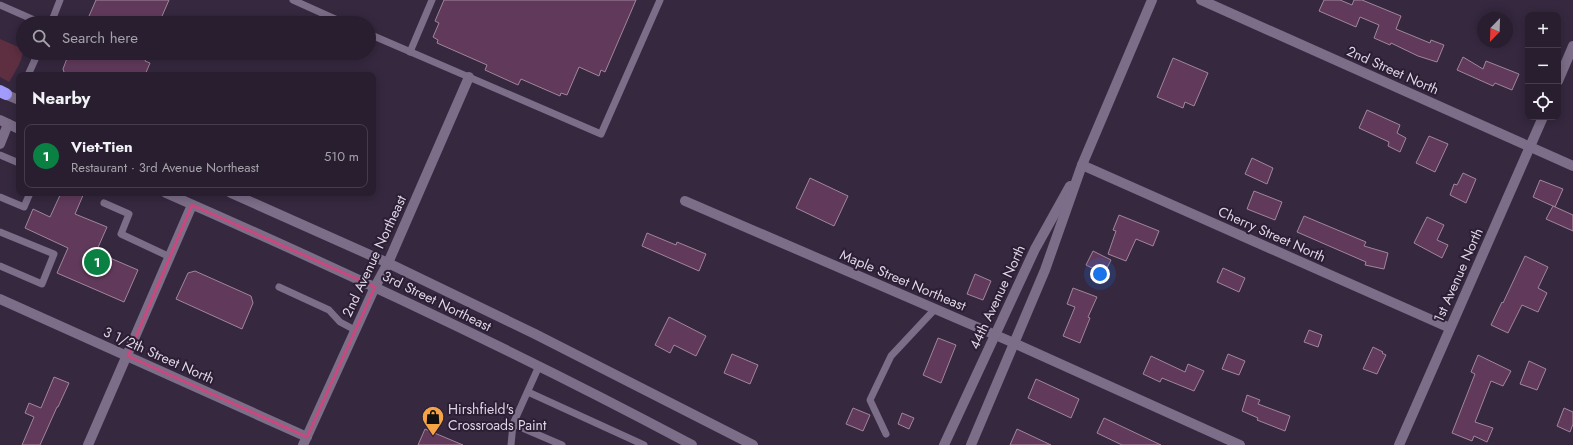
<!DOCTYPE html>
<html lang="en">
<head>
<meta charset="utf-8">
<style>
  body { margin:0; font-family:Jost,sans-serif; background:#302737; color:#f1f3f6 }
  .controls { position:absolute; right:12px; top:12px; display:grid; overflow:hidden; border-radius:8px; box-shadow:0 2px 10px #0003 }
  .controls button { width:36px; height:36px; display:grid; place-items:center; padding:0; border:0; border-bottom:1px solid #443c4b; background:#281e2f; color:#f1f3f6; font:20px sans-serif }
  .compass { position:absolute; left:1477px; top:12px; width:36px; height:36px; border-radius:50%; background:#281e2f; box-shadow:0 2px 10px #0003; rotate:203deg }
  .you { position:absolute; left:1100px; top:274px; width:14px; height:14px; margin:-10px; border:3px solid #fff; border-radius:50%; background:#1a73e8; box-shadow:0 0 0 6px #1a73e833 }
  .badge { display:grid; place-items:center; width:26px; height:26px; border-radius:50%; background:#0b8043; color:#fff; font-size:13px; font-weight:700 }
  .pin { position:absolute; translate:-50% -50%; border:2px solid #fff; box-shadow:0 1px 4px #0006 }
  .list { margin:0; padding:0; list-style:none }
  h2 { display:flex; justify-content:space-between; align-items:center; height:52px; margin:0; padding:0 16px; font-size:17px }
  h2 small { font-size:13px; font-weight:400; color:#a5a2aa }
  .list li { display:grid; grid-template-columns:26px 1fr auto; gap:12px; align-items:center; box-sizing:border-box; height:64px; margin:0 8px 8px; padding:0 8px; border:1px solid #443c4b; border-radius:8px }
  .list b { display:block; font-size:15px; white-space:nowrap }
  .list p { margin:0; font-size:13px; white-space:nowrap; color:#a5a2aa }
  .list em { font-size:13px; font-style:normal; color:#a5a2aa }
  .icon { flex:none; width:22px; height:22px; fill:none; stroke:currentColor; stroke-width:2; stroke-linecap:round; stroke-linejoin:round }
  .map { position:relative; flex:none; width:1573px; height:445px; overflow:hidden }
  .search { position:absolute; background:#281e2f; box-shadow:0 2px 10px #0003; left:16px; top:16px; width:360px; height:44px; display:flex; align-items:center; gap:10px; box-sizing:border-box; padding:0 14px; border-radius:22px; color:#a5a2aa; font-size:15px }
  .panel { position:absolute; background:#281e2f; box-shadow:0 2px 10px #0003; left:16px; top:72px; width:360px; height:124px; border-radius:8px }
  .map>svg:first-child { display:block }
  .green { fill:#5e2f41 }
  .building { fill:#613a5b; stroke:#a0869b }
  .lines { fill:none; stroke-linecap:round; stroke-linejoin:round }
  .lane { stroke:#7c6d88; stroke-width:7 }
  .street { stroke:#7c6d88; stroke-width:10 }
  .secondary { stroke:#7c6d88; stroke-width:10 }
  .highway { stroke:#a19bfb; stroke-width:12 }
  .marked { fill:none; stroke:#c9487e; stroke-width:3; stroke-linejoin:round }
  .labels { text-anchor:middle; stroke-width:4; stroke-linejoin:round; paint-order:stroke }
  .street-label { font-size:14px; fill:#dfd7e6; stroke:#2b1e35 }
  .poi-label { font-size:14px; fill:#dfd7e6; stroke:#2b1e35; text-anchor:start }
</style>
</head>
<body>
<div class="map">
<svg width="1573" height="445" viewBox="0 0 1573 445">
  <rect width="100%" height="100%" fill="#35283f"/>
  <path class="green" d="M 0,39 L 23,49 C 23,60 15,72 9,82 L 0,77 Z"/>
  <g class="building">
    <path d="M 96,0 L 169,0 L 159,23 L 86,23 Z"/>
    <path d="M 444,0 L 636,0 L 605,72 L 601,70 L 599,76 L 579,67 L 567,95 L 561,93 L 560,96 L 521,79 L 518,85 L 485,70 L 487,65 L 437,43 L 438,40 L 433,37 L 439,23 L 435,21 Z"/>
    <path d="M 1324,0 L 1340,0 L 1352,5 L 1354,0 L 1362,0 L 1401,16 L 1396,29 L 1430,43 L 1431,40 L 1444,45 L 1437,62 L 1418,56 L 1391,43 L 1390,45 L 1374,38 L 1379,25 L 1360,17 L 1356,27 L 1319,11 Z"/>
    <path d="M 69,53 L 149,53 L 145,61 L 150,63 L 145,75 L 65,75 L 63,69 Z"/>
    <path d="M 1463,57 L 1483,69 L 1486,61 L 1519,74 L 1512,90 L 1495,83 L 1493,86 L 1457,70 Z"/>
    <path d="M 1173,58 L 1208,73 L 1194,106 L 1185,102 L 1183,108 L 1157,97 Z"/>
    <path d="M 1367,110 L 1400,125 L 1397,133 L 1406,138 L 1400,152 L 1388,146 L 1389,142 L 1359,128 Z"/>
    <path d="M 1429,136 L 1448,144 L 1435,172 L 1416,163 Z"/>
    <path d="M 1252,158 L 1273,168 L 1267,184 L 1245,174 Z"/>
    <path d="M 1463,173 L 1476,179 L 1466,203 L 1450,195 L 1454,184 L 1457,185 Z"/>
    <path d="M 810,178 L 848,196 L 834,226 L 796,208 Z"/>
    <path d="M 1540,180 L 1563,189 L 1555,207 L 1533,197 Z"/>
    <path d="M 1254,191 L 1282,202 L 1275,220 L 1247,209 Z"/>
    <path d="M 61,193 L 84,193 L 75,214 L 107,227 L 96,252 L 138,270 L 124,302 L 57,273 L 68,248 L 25,228 L 33,209 L 50,217 Z"/>
    <path d="M 1553,206 L 1573,215 L 1573,231 L 1546,219 Z"/>
    <path d="M 1119,215 L 1159,231 L 1153,246 L 1136,239 L 1126,261 L 1108,254 L 1116,231 L 1113,230 Z"/>
    <path d="M 1304,216 L 1366,242 L 1364,246 L 1388,253 L 1384,269 L 1365,265 L 1366,262 L 1297,232 Z"/>
    <path d="M 1427,217 L 1444,225 L 1437,240 L 1448,245 L 1442,258 L 1414,243 Z"/>
    <path d="M 647,233 L 676,245 L 677,242 L 706,254 L 699,271 L 642,246 Z"/>
    <path d="M 1093,251 L 1111,260 L 1104,274 L 1086,265 Z"/>
    <path d="M 1525,256 L 1548,267 L 1538,288 L 1547,293 L 1538,312 L 1522,305 L 1508,333 L 1491,325 L 1502,302 L 1503,303 Z"/>
    <path d="M 1223,268 L 1245,278 L 1239,292 L 1217,282 Z"/>
    <path d="M 195,271 L 251,296 L 253,303 L 242,329 L 176,299 L 188,273 Z"/>
    <path d="M 975,274 L 991,281 L 983,300 L 967,294 Z"/>
    <path d="M 1073,288 L 1097,297 L 1088,317 L 1090,318 L 1080,343 L 1063,336 L 1075,307 L 1067,304 Z"/>
    <path d="M 669,317 L 706,336 L 696,356 L 674,345 L 670,353 L 655,345 Z"/>
    <path d="M 1309,330 L 1322,335 L 1318,347 L 1304,342 Z"/>
    <path d="M 938,338 L 956,345 L 941,383 L 923,375 Z"/>
    <path d="M 1373,347 L 1383,352 L 1382,353 L 1386,355 L 1377,374 L 1363,369 Z"/>
    <path d="M 732,354 L 758,365 L 750,384 L 724,373 Z"/>
    <path d="M 1228,354 L 1245,361 L 1239,375 L 1222,369 Z"/>
    <path d="M 1478,355 L 1511,371 L 1503,386 L 1491,381 L 1475,422 L 1493,428 L 1487,442 L 1474,436 L 1472,441 L 1452,433 L 1475,374 L 1471,372 Z"/>
    <path d="M 1151,356 L 1185,372 L 1188,364 L 1204,371 L 1194,391 L 1162,378 L 1160,382 L 1143,374 Z"/>
    <path d="M 1529,361 L 1546,369 L 1537,390 L 1520,384 Z"/>
    <path d="M 54,377 L 69,383 L 58,407 L 57,407 L 40,445 L 22,445 L 34,417 L 25,413 L 29,403 L 41,408 Z"/>
    <path d="M 1036,379 L 1079,399 L 1071,418 L 1028,398 Z"/>
    <path d="M 1247,395 L 1260,400 L 1258,404 L 1290,416 L 1285,431 L 1257,420 L 1258,418 L 1242,411 Z"/>
    <path d="M 853,408 L 870,415 L 863,431 L 846,424 Z"/>
    <path d="M 1564,408 L 1573,412 L 1573,424 L 1570,432 L 1557,426 Z"/>
    <path d="M 902,413 L 914,418 L 909,429 L 898,424 Z"/>
    <path d="M 1104,418 L 1161,445 L 1122,445 L 1097,433 Z"/>
    <path d="M 425,429 L 463,445 L 418,445 Z"/>
    <path d="M 1017,429 L 1051,445 L 1010,445 Z"/>
  </g>
  <g class="lines">
    <g class="lane">
      <path d="M 293,0 L 344,23"/>
      <path d="M 0,5 L 41,23"/>
      <path d="M 51,23 L 60,0"/>
      <path d="M 369,34 L 601,134 L 660,0"/>
      <path d="M 410,52 L 432,0"/>
      <path d="M 28,75 L 38,53"/>
      <path d="M 0,155 L 19,163"/>
      <path d="M 0,197 L 24,207 L 30,193"/>
      <path d="M 104,203 L 129,214 L 121,234 L 170,257"/>
      <path d="M 0,232 L 54,254 L 42,284 L 0,266"/>
      <path d="M 279,287 L 329,310 L 340,322 L 355,330"/>
      <path d="M 528,392 L 644,445"/>
      <path d="M 513,424 L 562,445"/>
      <path d="M 886,434 L 870,400 L 891,356 L 935,309"/>
      <path d="M 511,445 L 513,424 L 539,366"/>
    </g>
    <g class="street">
      <path d="M 1201,0 L 1573,166"/>
      <path d="M 1558,81 L 1573,46"/>
      <path d="M 0,144 L 8,124"/>
      <path d="M 1082,165 L 1450,328"/>
      <path d="M 685,201 L 1014,343 L 1240,445"/>
      <path d="M 0,299 L 307,437"/>
      <path d="M 88,445 L 192,205"/>
      <path d="M 303,445 L 375,287 L 388,263 L 469,77"/>
      <path d="M 1399,445 L 1543,117"/>
    </g>
    <g class="secondary">
      <path d="M 0,92 L 19,100"/>
      <path d="M 0,120 L 19,129"/>
      <path d="M 166,193 C 344,271 520,353 692,445"/>
      <path d="M 231,193 L 388,263 L 535,334 L 753,445"/>
      <path d="M 944,445 L 1035,249 L 1070,186"/>
      <path d="M 971,445 L 1045,270 L 1082,165 L 1152,0"/>
    </g>
    <path class="highway" d="M 0,91 L 6,94"/>
  </g>
  <path class="marked" d="M 192,205 L 375,287 L 307,437 L 128,356 Z"/>
  <defs>
    <g id="shop-pin" transform="scale(1.15)"><path d="M0 17L-7.5 6A9.5 9.5 0 1 1 7.5 6Z" fill="#f4a345" stroke="#2b1e35"/><path d="M-5-2.5h2.3a2.7 3.5 0 0 1 5.4 0H5L5.5 6h-11ZM-1.5-2.5h3a1.5 2.3 0 0 0-3 0Z" fill="#111"/></g>
  </defs>
  <g fill-rule="evenodd">
    <use href="#shop-pin" x="433" y="417"/>
  </g>
  <g class="labels">
    <g class="street-label">
      <text transform="translate(1393 70) rotate(24)" y="5">2nd Street North</text>
      <text transform="translate(1272 234) rotate(24)" y="5">Cherry Street North</text>
      <text transform="translate(374 256) rotate(-65)" y="5">2nd Avenue Northeast</text>
      <text transform="translate(1458 275) rotate(-66)" y="5">1st Avenue North</text>
      <text transform="translate(903 280) rotate(23)" y="5">Maple Street Northeast</text>
      <text transform="translate(997 297) rotate(-65)" y="5">44th Avenue North</text>
      <text transform="translate(437 301) rotate(26)" y="5">3rd Street Northeast</text>
      <text transform="translate(159 355) rotate(24)" y="5">3 1/2th Street North</text>
    </g>
    <g class="poi-label">
      <text x="448" y="414">Hirshfield's<tspan x="448" dy="16">Crossroads Paint</tspan></text>
    </g>
  </g>
</svg>
<div class="controls">
<button>+</button>
<button>−</button>
<button><svg class="icon" aria-label="locate" viewBox="0 0 24 24"><circle cx="12" cy="12" r="6"/><path d="M12 2v4M12 18v4M2 12h4M18 12h4"/></svg></button>
</div>
<svg class="compass" viewBox="-18 -18 36 36"><path d="M0-13l5 13h-10z" fill="#e53935"/><path d="M0 13l5-13h-10z" fill="#a5a2aa"/></svg>
<div class="you"></div>
<div class="pin badge" style="left:97px;top:262px">1</div>
<div class="search"><svg class="icon" aria-label="search" viewBox="0 0 24 24"><circle cx="10" cy="10" r="6"/><path d="M15 15l6 6"/></svg>Search here</div>
<section class="panel">
<h2>Nearby<small></small></h2>
<ul class="list">
<li><span class="badge">1</span><div><b>Viet-Tien</b><p>Restaurant · 3rd Avenue Northeast</p></div><em>510 m</em></li>
</ul>
</section>
</div>
</body>
</html>
